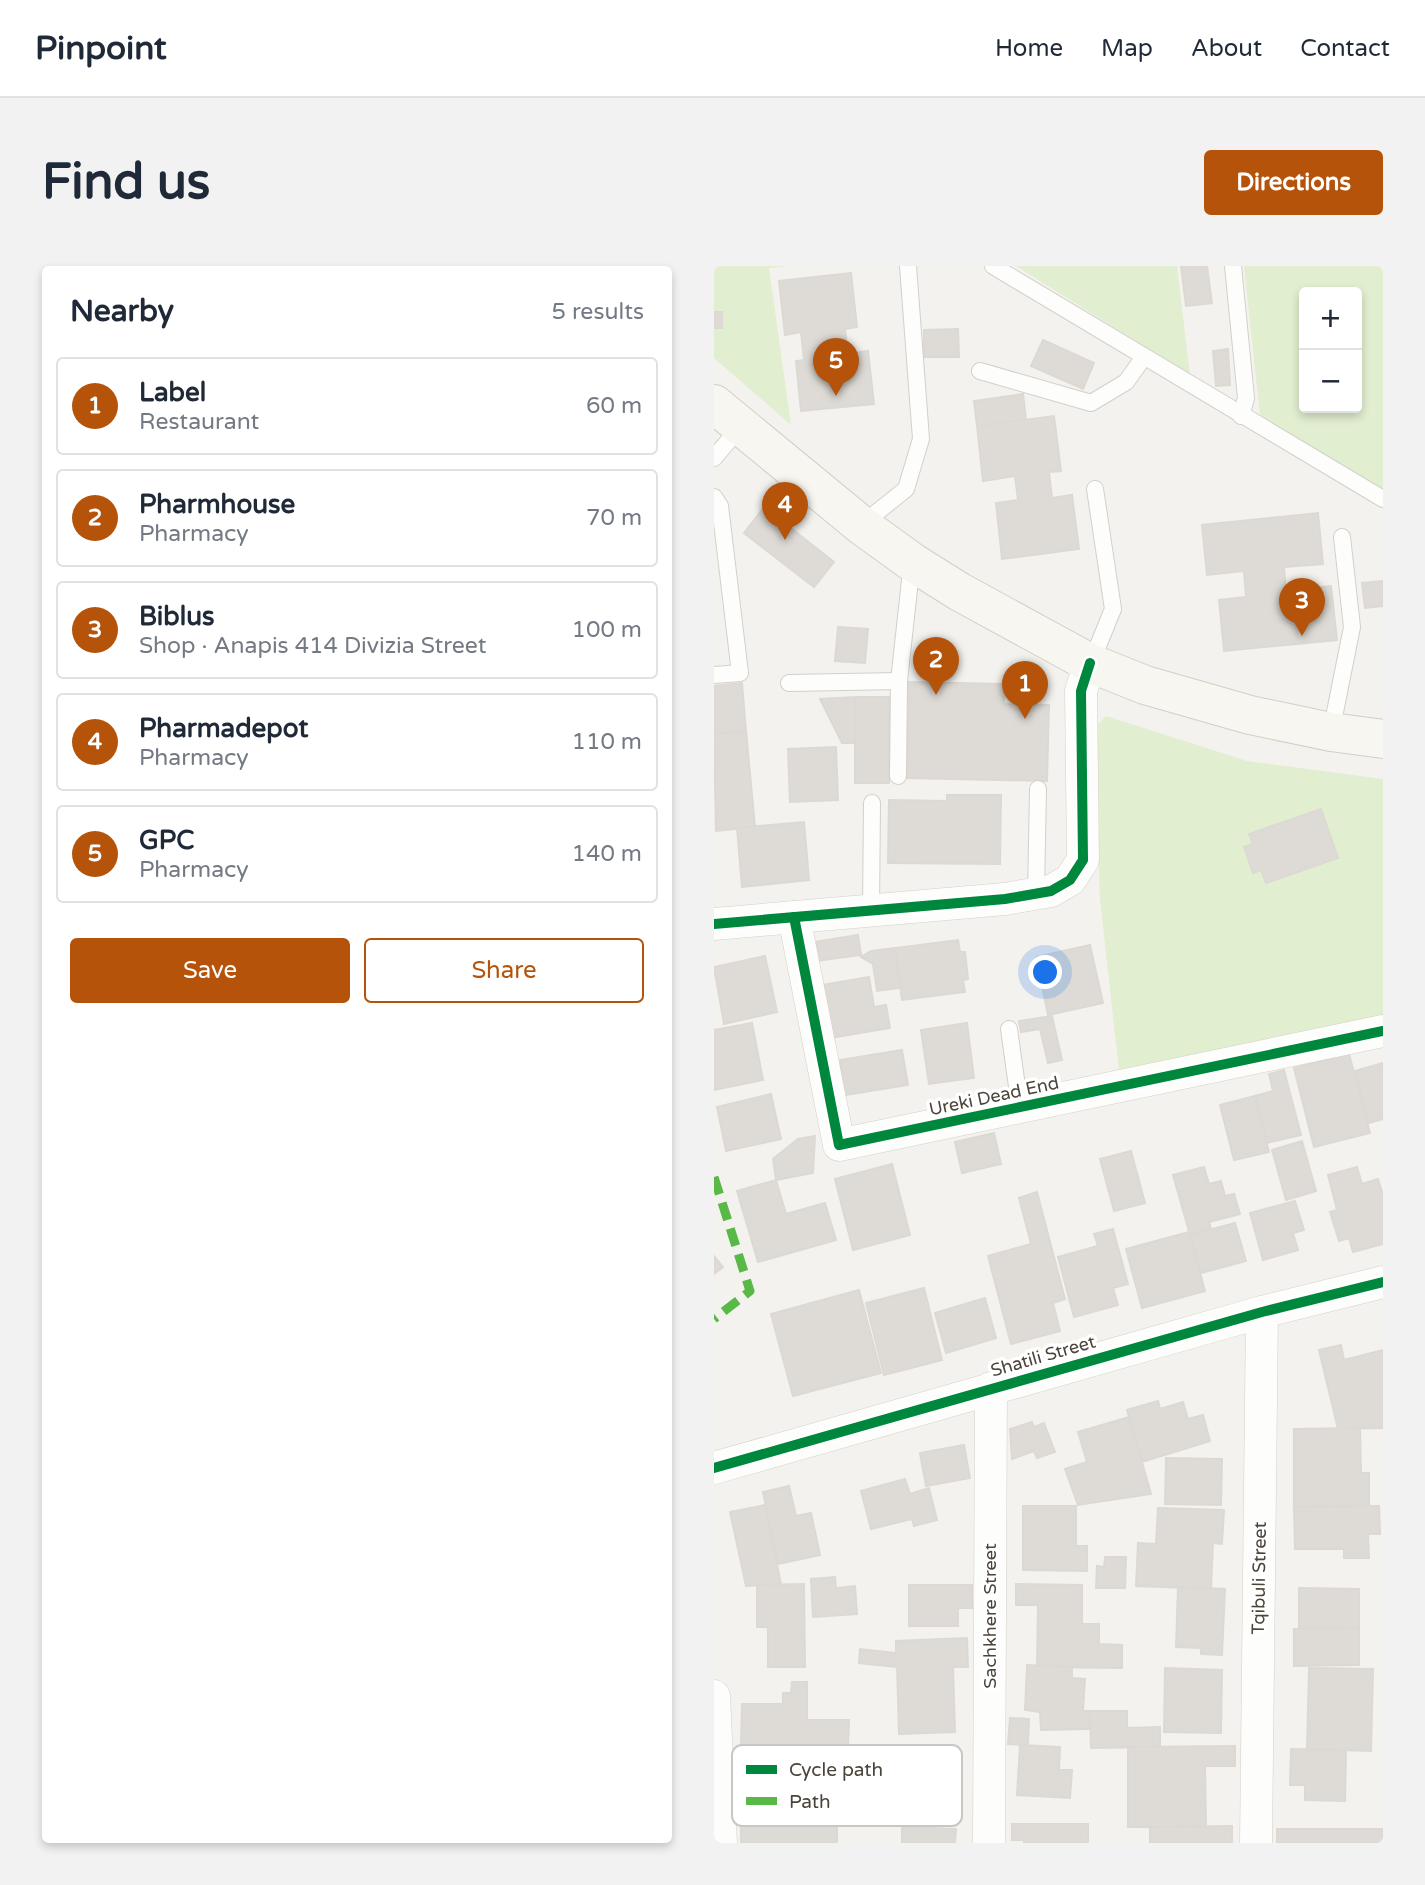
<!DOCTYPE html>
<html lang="en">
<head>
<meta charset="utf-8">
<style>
  body { margin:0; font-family:"Varela Round",sans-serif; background:#f2f2f3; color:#1f2937 }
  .controls { position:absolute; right:21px; top:21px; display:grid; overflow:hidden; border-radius:7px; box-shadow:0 4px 10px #0003 }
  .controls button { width:63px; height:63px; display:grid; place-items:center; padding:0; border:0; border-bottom:2px solid #e0e1e3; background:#fff; color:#1f2937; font:35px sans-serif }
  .you { position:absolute; left:332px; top:707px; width:24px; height:24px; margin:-18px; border:5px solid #fff; border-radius:50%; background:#1a73e8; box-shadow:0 0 0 10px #1a73e833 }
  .badge { display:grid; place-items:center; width:46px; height:46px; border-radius:50%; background:#b45309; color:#fff; font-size:23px; font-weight:700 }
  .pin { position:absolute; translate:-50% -58px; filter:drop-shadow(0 2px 4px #0008) }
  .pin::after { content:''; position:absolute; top:37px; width:24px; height:21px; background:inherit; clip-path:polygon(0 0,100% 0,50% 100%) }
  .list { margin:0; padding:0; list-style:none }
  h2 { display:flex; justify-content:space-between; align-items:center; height:91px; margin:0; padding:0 28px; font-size:30px }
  h2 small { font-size:23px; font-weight:400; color:#747a83 }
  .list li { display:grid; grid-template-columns:46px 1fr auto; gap:21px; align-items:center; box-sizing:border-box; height:98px; margin:0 14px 14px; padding:0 14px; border:2px solid #e0e1e3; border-radius:7px }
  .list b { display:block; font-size:26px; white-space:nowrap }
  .list p { margin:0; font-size:23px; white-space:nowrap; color:#747a83 }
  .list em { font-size:23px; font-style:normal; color:#747a83 }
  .actions { display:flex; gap:14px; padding:21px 28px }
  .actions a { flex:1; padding:16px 0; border:2px solid #b45309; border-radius:7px; text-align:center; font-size:24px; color:#b45309 }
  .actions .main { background:#b45309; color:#fff }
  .map { position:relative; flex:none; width:669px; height:1577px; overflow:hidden; border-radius:7px }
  header { display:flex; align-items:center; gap:42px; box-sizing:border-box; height:98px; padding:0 35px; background:#fff; border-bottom:2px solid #e0e1e3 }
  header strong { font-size:33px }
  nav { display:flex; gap:38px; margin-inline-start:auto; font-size:24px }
  .intro { display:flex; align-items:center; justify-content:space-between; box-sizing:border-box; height:168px; padding:0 42px }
  h1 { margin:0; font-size:49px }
  .button { padding:18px 32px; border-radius:7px; background:#b45309; color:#fff; font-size:24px; font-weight:700 }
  main { display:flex; gap:42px; padding:0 42px }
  aside { flex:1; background:#fff; border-radius:7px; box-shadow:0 4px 10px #0003 }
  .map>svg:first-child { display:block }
  .green { fill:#e1eecf; fill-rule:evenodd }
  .building { fill:#dedbd6; stroke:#dcd9d4; stroke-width:2 }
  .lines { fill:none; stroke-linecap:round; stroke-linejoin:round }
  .lane-casing { stroke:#d2d0cb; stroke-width:18 }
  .street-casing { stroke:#d2d0cb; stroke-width:33 }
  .secondary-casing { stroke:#d3cfc5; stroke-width:40 }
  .lane { stroke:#fdfdfc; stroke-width:16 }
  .street { stroke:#fdfdfc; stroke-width:32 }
  .secondary { stroke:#f7f6f1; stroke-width:38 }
  .quiet { stroke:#58b947; stroke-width:9; stroke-dasharray:18 9; stroke-linecap:butt }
  .cycleway-casing { stroke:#fff; stroke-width:15 }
  .cycleway { stroke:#00873e; stroke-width:10 }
  .labels { text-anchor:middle; stroke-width:7; stroke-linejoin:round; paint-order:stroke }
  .street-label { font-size:18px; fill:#4b4439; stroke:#fff }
  .key { fill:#fff; stroke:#c9c7c4; stroke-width:2 }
  .key-label { font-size:19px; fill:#4b4439 }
</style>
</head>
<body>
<header>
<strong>Pinpoint</strong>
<nav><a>Home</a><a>Map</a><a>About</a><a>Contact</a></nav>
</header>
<div class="intro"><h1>Find us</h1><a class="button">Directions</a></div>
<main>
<aside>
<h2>Nearby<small>5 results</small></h2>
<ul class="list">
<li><span class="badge">1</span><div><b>Label</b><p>Restaurant</p></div><em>60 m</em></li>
<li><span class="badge">2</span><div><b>Pharmhouse</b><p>Pharmacy</p></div><em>70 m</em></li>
<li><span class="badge">3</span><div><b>Biblus</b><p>Shop · Anapis 414 Divizia Street</p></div><em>100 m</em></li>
<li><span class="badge">4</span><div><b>Pharmadepot</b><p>Pharmacy</p></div><em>110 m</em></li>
<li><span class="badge">5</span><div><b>GPC</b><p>Pharmacy</p></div><em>140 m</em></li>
</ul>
<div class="actions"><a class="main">Save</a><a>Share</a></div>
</aside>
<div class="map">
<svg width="669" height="1577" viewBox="0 0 669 1577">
  <rect width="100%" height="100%" fill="#f4f2ee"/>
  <g class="green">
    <path d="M 0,0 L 72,0 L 55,2 L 77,159 L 0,92 Z"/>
    <path d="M 302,0 L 463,0 L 476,109 Z"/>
    <path d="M 530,0 L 669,0 L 669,223 L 546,150 ZM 590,26 L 643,26 L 643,142 L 590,142 Z"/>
    <path d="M 392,450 L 533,495 L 669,513 L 669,751 L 405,804 L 386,633 L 380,462 Z"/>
  </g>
  <g class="building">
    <path d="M 467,0 L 493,0 L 498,37 L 472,40 Z"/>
    <path d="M 137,7 L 143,61 L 131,63 L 134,88 L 154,85 L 160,138 L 87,145 L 82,95 L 90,94 L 87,66 L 71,69 L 65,15 Z"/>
    <rect x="0" y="46" width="8" height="16"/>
    <path d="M 244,63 L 245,91 L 210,91 L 210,64 Z"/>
    <path d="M 329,74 L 380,97 L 369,123 L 317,100 Z"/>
    <path d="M 514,83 L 516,119 L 502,120 L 499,85 Z"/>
    <path d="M 309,128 L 312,154 L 263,160 L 260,135 Z"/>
    <path d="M 340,150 L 347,205 L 335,206 L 338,232 L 358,229 L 365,283 L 288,293 L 282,237 L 304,234 L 301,210 L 269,215 L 263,160 Z"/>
    <path d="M 50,241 L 120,296 L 100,321 L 30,267 Z"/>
    <path d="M 604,247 L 609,298 L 570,301 L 572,325 L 617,320 L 623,374 L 510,385 L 505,334 L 532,331 L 530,305 L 493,309 L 488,259 Z"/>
    <path d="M 669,315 L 669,340 L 651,342 L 648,317 Z"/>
    <path d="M 124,361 L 154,363 L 151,397 L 121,395 Z"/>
    <path d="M 195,416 L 290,418 L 290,438 L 335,439 L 333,515 L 193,512 Z"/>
    <path d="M 28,417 L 32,465 L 0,468 L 0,420 Z"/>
    <path d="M 141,431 L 141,477 L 128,477 L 106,433 Z"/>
    <rect x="141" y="431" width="34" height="86"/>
    <path d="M 32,465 L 41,561 L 2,565 L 0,468 Z"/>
    <path d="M 122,481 L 124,534 L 76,536 L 74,483 Z"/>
    <path d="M 233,529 L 287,529 L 286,598 L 174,597 L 175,534 L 233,535 Z"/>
    <path d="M 607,543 L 624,592 L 552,617 L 547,604 L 539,607 L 530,581 L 539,578 L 535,568 Z"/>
    <path d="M 90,556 L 95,614 L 28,621 L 23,562 Z"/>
    <path d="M 144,669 L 147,689 L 103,695 L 100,676 Z"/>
    <path d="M 244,674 L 246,686 L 251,686 L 254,713 L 249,714 L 251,726 L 188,734 L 181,682 Z"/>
    <path d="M 376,679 L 389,737 L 334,749 L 322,691 Z"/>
    <path d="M 181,682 L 186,722 L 163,725 L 159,698 L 147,691 L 157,685 Z"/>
    <path d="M 51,690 L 63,746 L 10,758 L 0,701 Z"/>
    <path d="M 155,711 L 160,741 L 172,739 L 176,762 L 116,772 L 108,719 Z"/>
    <path d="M 338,750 L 348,794 L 334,797 L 326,763 L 307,766 L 305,755 Z"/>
    <path d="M 38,757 L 49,814 L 0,824 L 0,764 Z"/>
    <path d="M 253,757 L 260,812 L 215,818 L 207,764 Z"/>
    <path d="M 188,784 L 194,819 L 131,829 L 126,794 Z"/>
    <path d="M 635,788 L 656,867 L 600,881 L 580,802 Z"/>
    <path d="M 669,797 L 669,853 L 655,857 L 641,805 Z"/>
    <path d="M 570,804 L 587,869 L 553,877 L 541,830 L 559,825 L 555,808 Z"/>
    <path d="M 57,828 L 67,873 L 12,885 L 3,841 Z"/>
    <path d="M 541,830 L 555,886 L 520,894 L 506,839 Z"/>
    <path d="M 280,867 L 287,898 L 248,907 L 241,876 Z"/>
    <path d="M 101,870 L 99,907 L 62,914 L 59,893 L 84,873 Z"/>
    <path d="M 588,875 L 602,925 L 572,934 L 558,884 Z"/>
    <path d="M 417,885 L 431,937 L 400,945 L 386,893 Z"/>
    <path d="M 178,898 L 196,969 L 139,984 L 121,913 Z"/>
    <path d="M 490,901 L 495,918 L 507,915 L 511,930 L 520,928 L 526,948 L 495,956 L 497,963 L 476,969 L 459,909 Z"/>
    <path d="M 643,901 L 648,918 L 664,913 L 669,929 L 669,978 L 639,986 L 635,972 L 625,975 L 616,946 L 623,944 L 614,909 Z"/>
    <path d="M 62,914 L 72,948 L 111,937 L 122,974 L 44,996 L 23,925 Z"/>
    <path d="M 323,926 L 351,1033 L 339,1037 L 346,1065 L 297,1078 L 274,990 L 317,978 L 305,932 Z"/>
    <path d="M 581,935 L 590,964 L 579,967 L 584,984 L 549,994 L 536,947 Z"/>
    <path d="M 521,957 L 532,995 L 487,1007 L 476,969 Z"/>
    <path d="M 399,963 L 414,1018 L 399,1022 L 404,1039 L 360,1051 L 344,991 L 384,980 L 380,968 Z"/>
    <path d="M 475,966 L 491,1025 L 428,1042 L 412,983 Z"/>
    <path d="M 0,990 L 9,1001 L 0,1008 Z"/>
    <path d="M 210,1022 L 228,1094 L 170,1109 L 152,1037 Z"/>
    <path d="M 145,1024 L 167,1107 L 79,1130 L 57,1048 Z"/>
    <path d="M 271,1032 L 282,1072 L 232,1087 L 221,1047 Z"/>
    <path d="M 627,1079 L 630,1094 L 669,1084 L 669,1162 L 624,1163 L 605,1084 Z"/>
    <path d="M 444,1135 L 446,1143 L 469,1136 L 474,1153 L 489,1149 L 496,1175 L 428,1196 L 413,1144 Z"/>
    <path d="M 415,1151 L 437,1228 L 364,1239 L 351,1203 L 373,1196 L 364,1166 Z"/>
    <path d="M 318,1156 L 320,1161 L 330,1157 L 341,1186 L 323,1192 L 320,1185 L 298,1193 L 296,1163 Z"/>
    <path d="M 646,1162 L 647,1207 L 655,1207 L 655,1240 L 580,1241 L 580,1163 Z"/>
    <path d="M 250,1179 L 256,1212 L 212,1220 L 206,1187 Z"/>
    <path d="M 452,1192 L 508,1193 L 507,1239 L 451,1238 Z"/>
    <path d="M 191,1213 L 196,1228 L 215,1222 L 223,1254 L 200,1260 L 198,1253 L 157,1263 L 147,1225 Z"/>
    <path d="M 75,1220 L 82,1250 L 97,1247 L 106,1289 L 64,1298 L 49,1226 Z"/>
    <path d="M 51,1239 L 67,1318 L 32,1320 L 16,1246 Z"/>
    <path d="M 309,1240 L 362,1240 L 362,1280 L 373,1280 L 373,1305 L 309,1304 Z"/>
    <path d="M 655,1240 L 665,1240 L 666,1268 L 654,1268 L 655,1292 L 630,1292 L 630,1283 L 581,1283 L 580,1241 Z"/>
    <path d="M 444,1242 L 510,1244 L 508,1278 L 499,1277 L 497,1323 L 422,1320 L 424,1277 L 442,1278 Z"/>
    <path d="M 391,1291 L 412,1291 L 411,1322 L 382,1322 L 383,1300 L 390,1301 Z"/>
    <path d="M 121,1311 L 122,1322 L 141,1320 L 143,1348 L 99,1351 L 97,1313 Z"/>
    <path d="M 90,1318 L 91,1401 L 54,1401 L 54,1361 L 43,1361 L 43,1319 Z"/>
    <path d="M 302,1318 L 368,1319 L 368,1358 L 385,1358 L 385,1378 L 408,1379 L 408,1402 L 323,1401 L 324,1339 L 302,1339 Z"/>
    <path d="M 195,1319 L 258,1319 L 258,1342 L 244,1342 L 244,1360 L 195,1360 Z"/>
    <path d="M 464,1321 L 511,1323 L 508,1389 L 487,1388 L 487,1382 L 462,1381 Z"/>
    <path d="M 585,1322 L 645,1323 L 645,1362 L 585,1363 Z"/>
    <path d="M 645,1362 L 645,1399 L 580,1400 L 580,1363 Z"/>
    <path d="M 253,1372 L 254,1401 L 239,1401 L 241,1466 L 185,1468 L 183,1401 L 145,1397 L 146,1383 L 182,1387 L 182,1375 Z"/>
    <path d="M 313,1399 L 358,1401 L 358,1412 L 371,1413 L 369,1445 L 376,1445 L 376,1463 L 327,1464 L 326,1446 L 311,1444 Z"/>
    <path d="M 451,1402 L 508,1404 L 507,1467 L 450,1466 Z"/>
    <path d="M 595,1402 L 659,1403 L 657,1485 L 593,1483 Z"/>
    <path d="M 78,1416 L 93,1416 L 93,1454 L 135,1454 L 134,1481 L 27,1480 L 28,1438 L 69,1438 L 69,1427 L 77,1427 Z"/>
    <path d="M 376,1445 L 413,1445 L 413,1462 L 446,1461 L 446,1481 L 377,1482 Z"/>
    <path d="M 296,1452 L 315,1453 L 314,1479 L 294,1478 Z"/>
    <path d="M 306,1479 L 346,1481 L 345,1504 L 358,1504 L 356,1532 L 303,1529 Z"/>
    <rect x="27" y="1480" width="82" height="80"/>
    <path d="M 521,1480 L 521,1500 L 491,1500 L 492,1561 L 414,1561 L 414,1481 Z"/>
    <path d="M 577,1483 L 632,1484 L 631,1535 L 591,1534 L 591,1519 L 576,1519 Z"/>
    <path d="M 298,1558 L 374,1558 L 374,1577 L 310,1577 L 310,1574 L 298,1574 Z"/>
    <rect x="27" y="1560" width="96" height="17"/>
    <path d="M 518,1560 L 518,1577 L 436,1577 L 436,1561 Z"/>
    <path d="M 188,1561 L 242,1563 L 241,1577 L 188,1577 Z"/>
    <rect x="563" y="1563" width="106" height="14"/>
  </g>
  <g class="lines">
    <g class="lane-casing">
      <g id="lane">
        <path d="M 279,0 L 669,233"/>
        <path d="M 519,0 L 532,132 L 527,150"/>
        <path d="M 266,105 L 377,137 L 412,116 L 430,91"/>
        <path d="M 0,192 L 27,160"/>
        <path d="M 0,231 L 6,240 L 26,407 L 0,409"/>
        <path d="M 147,259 L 192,223 L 207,173 L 194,0"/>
        <path d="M 377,397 L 399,343 L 381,223"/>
        <path d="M 75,417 L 185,415"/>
        <path d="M 617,466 L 638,361 L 628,271"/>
        <path d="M 184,510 L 185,415 L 198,296"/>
        <path d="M 322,628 L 324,523"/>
        <path d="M 157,644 L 158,537"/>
        <path d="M 295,763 L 306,842"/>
      </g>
    </g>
    <g class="street-casing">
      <g id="street">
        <path d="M 80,651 L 125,879 L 669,765"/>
        <path d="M 0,658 L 291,633 L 337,625 L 356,614 L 369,594 L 367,425 L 376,397"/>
        <path d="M 0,1202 L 548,1046 L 669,1016"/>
        <path d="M 0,1430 L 7,1577"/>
        <path d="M 275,1577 L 277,1122"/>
        <path d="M 542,1577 L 548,1046"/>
      </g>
    </g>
    <g class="secondary-casing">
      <path id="secondary" d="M 0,138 L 147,259 L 198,296 L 246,326 L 376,397 L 431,419 L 536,449 L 617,466 L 669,473"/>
    </g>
    <use href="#lane" class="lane"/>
    <use href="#street" class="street"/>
    <use href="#secondary" class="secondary"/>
    <path class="quiet" d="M 0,911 L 36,1025 L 0,1053"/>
    <g class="cycleway-casing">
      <g id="cycleway">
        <path d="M 80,651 L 125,879 L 669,765"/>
        <path d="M 0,658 L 291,633 L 337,625 L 356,614 L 369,594 L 367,425 L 376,397"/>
        <path d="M 0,1202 L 548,1046 L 669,1016"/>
      </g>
    </g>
    <use href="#cycleway" class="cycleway"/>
  </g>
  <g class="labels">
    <g class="street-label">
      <text transform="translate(280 830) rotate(-12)" y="6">Ureki Dead End</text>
      <text transform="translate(329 1090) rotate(-16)" y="6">Shatili Street</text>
      <text transform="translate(545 1312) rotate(-89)" y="6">Tqibuli Street</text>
      <text transform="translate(276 1350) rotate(-90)" y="6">Sachkhere Street</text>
    </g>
  </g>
  <rect x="18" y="1479" width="230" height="81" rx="10" class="key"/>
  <rect x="32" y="1499" width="31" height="9" fill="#00873e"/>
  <rect x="32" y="1531" width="31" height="8" fill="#58b947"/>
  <g class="key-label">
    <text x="75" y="1510">Cycle path</text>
    <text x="75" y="1542">Path</text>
  </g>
</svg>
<div class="controls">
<button>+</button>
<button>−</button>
</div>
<div class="you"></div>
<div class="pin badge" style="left:311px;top:453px">1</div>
<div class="pin badge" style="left:222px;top:429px">2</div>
<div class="pin badge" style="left:588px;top:370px">3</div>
<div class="pin badge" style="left:71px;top:274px">4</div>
<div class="pin badge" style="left:122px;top:130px">5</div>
</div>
</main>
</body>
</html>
